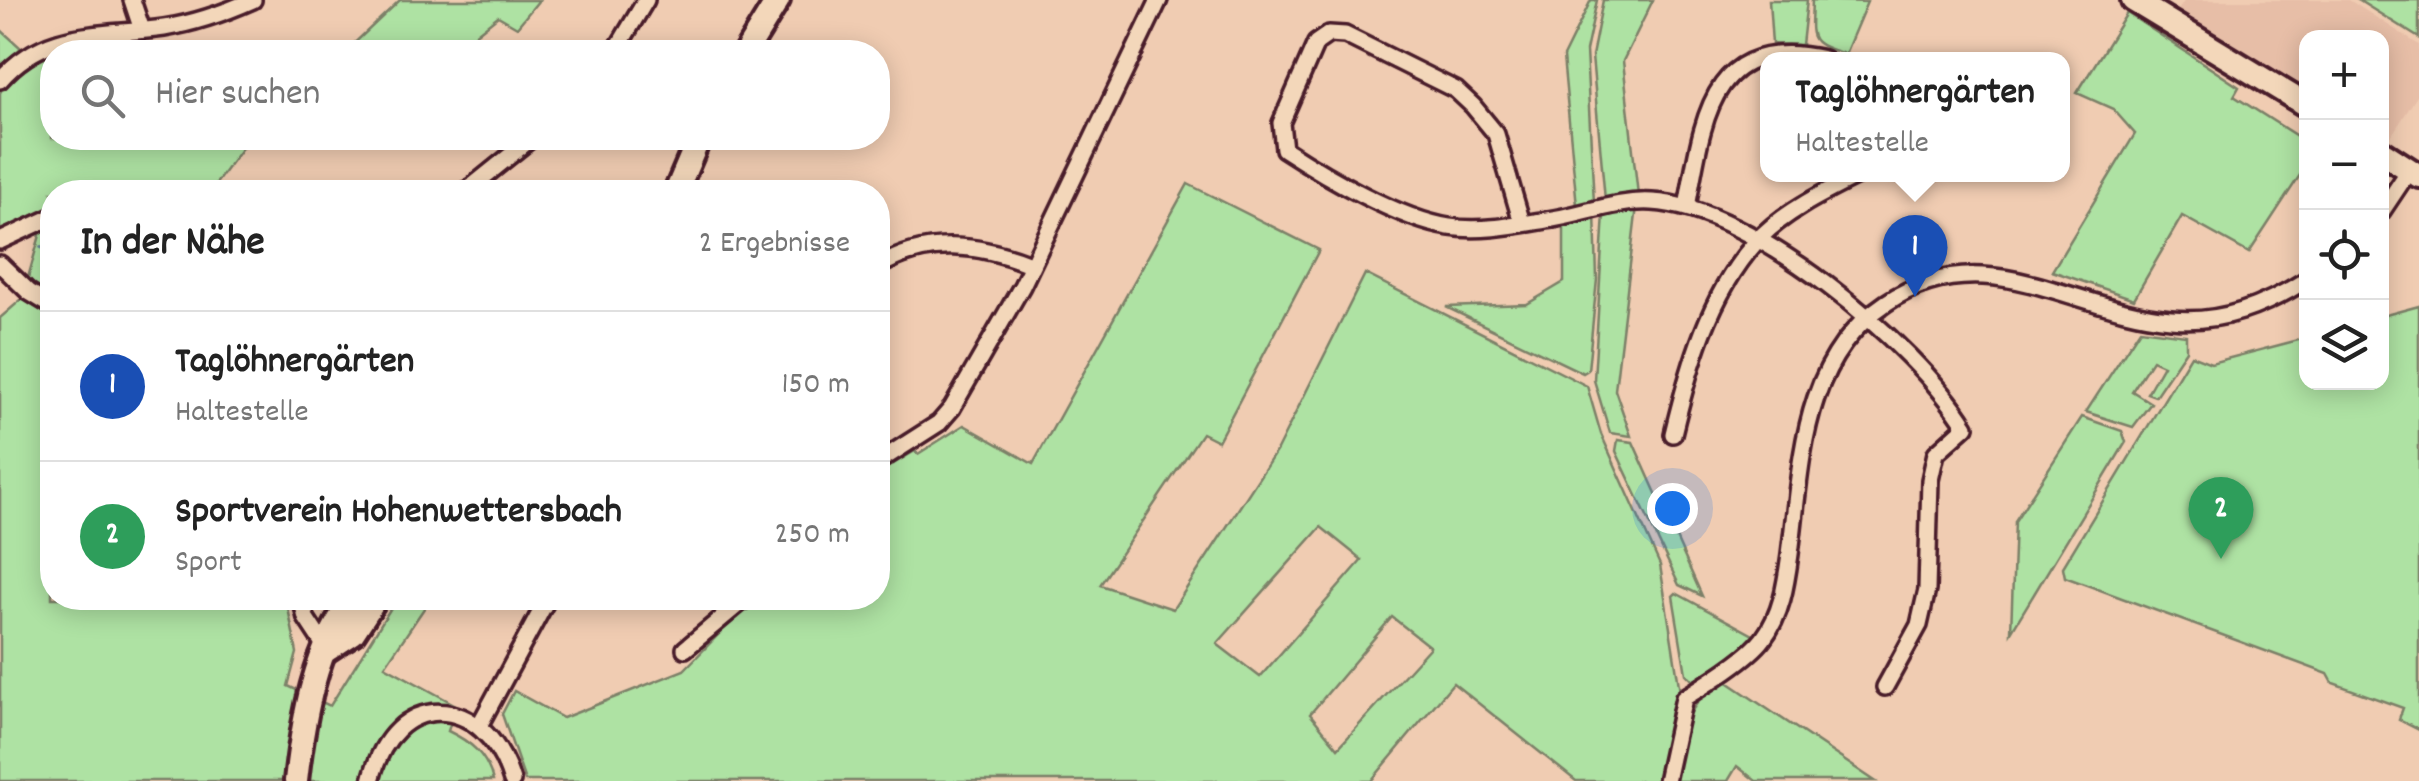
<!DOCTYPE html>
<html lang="de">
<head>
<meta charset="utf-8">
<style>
  body { margin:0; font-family:Dekko,sans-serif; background:#f2f2f2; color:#222 }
  .controls { position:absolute; right:30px; top:30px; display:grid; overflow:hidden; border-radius:20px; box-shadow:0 5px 25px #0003 }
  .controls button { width:90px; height:90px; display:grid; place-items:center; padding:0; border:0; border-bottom:2px solid #e0e0e0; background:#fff; color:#222; font:50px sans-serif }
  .you { position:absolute; left:1672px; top:508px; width:35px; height:35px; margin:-25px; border:8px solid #fff; border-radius:50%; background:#1a73e8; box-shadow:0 0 0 15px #1a73e833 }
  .badge { display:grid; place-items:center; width:65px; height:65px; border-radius:50%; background:#db2777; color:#fff; font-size:32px; font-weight:700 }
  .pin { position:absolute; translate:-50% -82px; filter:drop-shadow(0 2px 5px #0008) }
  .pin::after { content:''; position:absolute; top:52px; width:35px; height:30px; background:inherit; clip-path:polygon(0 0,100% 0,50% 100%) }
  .popup { position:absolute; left:1760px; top:52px; width:310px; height:130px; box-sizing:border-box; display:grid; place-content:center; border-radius:20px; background:#fff; filter:drop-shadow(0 2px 8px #0005); font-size:32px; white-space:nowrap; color:#767676 }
  .popup b { font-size:38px; color:#222 }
  .popup::after { content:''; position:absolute; left:50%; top:100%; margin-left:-20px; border:20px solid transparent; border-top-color:#fff }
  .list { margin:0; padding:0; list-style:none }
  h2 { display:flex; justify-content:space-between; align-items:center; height:130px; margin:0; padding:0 40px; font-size:42px }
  h2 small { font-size:32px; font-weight:400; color:#767676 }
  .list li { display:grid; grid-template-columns:65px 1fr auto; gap:30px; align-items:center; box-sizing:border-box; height:150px; padding:0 40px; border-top:2px solid #e0e0e0 }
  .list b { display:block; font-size:38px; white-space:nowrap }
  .list p { margin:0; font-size:32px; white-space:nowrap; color:#767676 }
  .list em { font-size:32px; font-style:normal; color:#767676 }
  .icon { flex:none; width:55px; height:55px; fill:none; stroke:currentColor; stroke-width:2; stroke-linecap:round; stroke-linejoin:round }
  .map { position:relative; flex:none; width:2419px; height:781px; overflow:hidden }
  .search { position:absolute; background:#fff; box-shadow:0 5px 25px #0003; left:40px; top:40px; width:850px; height:110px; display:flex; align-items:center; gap:25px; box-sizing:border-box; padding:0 35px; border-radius:40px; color:#767676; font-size:38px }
  .panel { position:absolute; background:#fff; box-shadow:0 5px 25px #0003; left:40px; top:180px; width:850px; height:430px; border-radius:40px }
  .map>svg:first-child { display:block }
  .built { fill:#e7bea7 }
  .green { fill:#aee2a3; stroke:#7c8067; stroke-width:2.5; fill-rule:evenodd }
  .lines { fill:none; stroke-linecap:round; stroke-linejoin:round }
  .stream { stroke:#6c8999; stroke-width:4 }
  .street-casing { stroke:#4a1f2b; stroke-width:22 }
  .secondary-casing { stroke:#4a1f2b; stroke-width:30 }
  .street { stroke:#f3d7ba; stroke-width:15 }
  .secondary { stroke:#f3d7ba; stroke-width:22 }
</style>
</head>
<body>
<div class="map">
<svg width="2419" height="781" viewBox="0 0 2419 781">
  <rect width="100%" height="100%" fill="#f0ccb2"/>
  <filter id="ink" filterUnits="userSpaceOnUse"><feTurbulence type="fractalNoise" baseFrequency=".01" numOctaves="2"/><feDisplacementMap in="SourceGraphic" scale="20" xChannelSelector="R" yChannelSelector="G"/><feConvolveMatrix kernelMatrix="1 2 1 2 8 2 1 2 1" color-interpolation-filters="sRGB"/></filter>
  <g filter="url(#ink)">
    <path class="built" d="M 2185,0 L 2349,0 L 2419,45 L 2419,93 L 2388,141 L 2382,137 L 2382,38 L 2306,38 L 2306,91 L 2177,12 Z"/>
    <g class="green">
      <path d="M 400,0 L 539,0 L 517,27 L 498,16 L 453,52 L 345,52 Z"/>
      <path d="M 1591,0 L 1597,0 L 1586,51 L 1594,203 L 1577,206 L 1563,57 Z"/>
      <path d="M 1603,0 L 1653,0 L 1623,61 L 1638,195 L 1605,200 L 1592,56 Z"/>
      <path d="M 1769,0 L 1807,0 L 1802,45 L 1772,44 Z"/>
      <path d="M 1812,0 L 1867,2 L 1845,54 C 1805,42 1811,39 1812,0 Z"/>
      <path d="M 2358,0 L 2419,0 L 2419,38 Z"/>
      <path d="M 2127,13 L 2239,87 L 2234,96 L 2306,142 L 2306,166 L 2249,253 L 2182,216 L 2134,299 L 2052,271 L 2135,134 L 2113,109 L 2077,93 Z"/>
      <path d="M 0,29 L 21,48 L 0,66 Z"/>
      <path d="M 106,38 L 107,52 L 52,52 L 52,138 L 249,138 L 210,192 L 52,192 L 52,213 L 0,233 C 0,209 0,110 0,93 C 15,54 72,46 106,38 Z"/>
      <path d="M 1188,184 L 1319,250 L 1218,441 L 1202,433 L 1100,585 L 1173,609 L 1277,450 L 1365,274 L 1587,386 L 1601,434 L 1660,565 L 1680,692 L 1672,706 L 1659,781 L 1576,781 L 1453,683 L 1371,781 L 525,781 L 502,714 L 514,691 L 563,718 L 684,670 L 754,598 L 878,598 L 878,473 L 915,451 L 918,454 L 964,425 L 1033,464 ZM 1321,527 L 1362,560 L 1260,677 L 1217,644 ZM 1392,617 L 1430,647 L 1338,748 L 1310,714 Z"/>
      <path d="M 1637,206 L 1615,390 L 1631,436 L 1610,433 L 1594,380 L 1604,213 Z"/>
      <path d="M 1595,212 L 1597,279 L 1588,370 L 1583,373 L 1446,307 L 1527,304 L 1564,282 L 1564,220 Z"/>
      <path d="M 42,228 L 52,229 L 52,598 L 286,598 L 297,653 L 288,686 L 330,706 L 397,598 L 431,598 L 385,666 L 456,705 L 448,731 C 471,742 487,755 493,781 L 0,781 L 0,318 L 22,299 Z"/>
      <path d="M 2419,306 L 2419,729 L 2399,719 L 2403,708 L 2333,683 L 2328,674 L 2065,577 L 2063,567 L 2191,355 L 2211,363 L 2306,338 L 2306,382 L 2382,382 L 2382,316 Z"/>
      <path d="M 2140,329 L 2186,335 L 2186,350 L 2155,396 L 2147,393 L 2163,365 L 2152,360 L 2132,391 L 2151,403 L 2133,427 L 2086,412 Z"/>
      <path d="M 2082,417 L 2122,431 L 2126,442 L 2011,632 L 2015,521 Z"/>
      <path d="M 1618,440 L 1633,442 L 1702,596 L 1679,585 L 1616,451 Z"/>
      <path d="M 1676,593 L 1753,635 L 1741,650 L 1693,681 L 1686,674 L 1673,596 Z"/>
      <path d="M 1720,677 L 1875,781 L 1756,781 L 1737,766 L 1728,781 L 1674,781 C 1683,732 1682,712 1720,677 Z"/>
    </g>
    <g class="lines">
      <path class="stream" d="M 41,247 L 52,250"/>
      <g class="street-casing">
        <g id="street">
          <path d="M 132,0 L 142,30"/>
          <path d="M 615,52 L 646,0"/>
          <path d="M 0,80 C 47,27 100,37 164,28 C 195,23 224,13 253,0"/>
          <path d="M 465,192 L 532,138"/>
          <path d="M 1687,207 C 1703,121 1709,33 1824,59"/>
          <path d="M 2382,211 L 2410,169"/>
          <path d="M 1522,223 L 1496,134 L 1473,106 L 1456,90 L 1345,35 L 1329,34 L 1316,43 L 1281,123 L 1284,149 C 1327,177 1399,219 1449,227 C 1481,232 1516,225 1547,220 C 1583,215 1615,200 1652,202 C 1751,207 1915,343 1966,426 L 1936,453 L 1930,480 L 1927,590 L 1919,625 L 1885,687"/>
          <path d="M 0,241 L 52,217"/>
          <path d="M 0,264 L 29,292 L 52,306"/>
          <path d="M 878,267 C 926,237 979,244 1030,264"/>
          <path d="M 1673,434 C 1689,367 1709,295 1756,242 C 1781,213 1827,191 1861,174"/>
          <path d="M 878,462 L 939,423 L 952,408 L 1022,286 L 1159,0"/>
          <path d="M 301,598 L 306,618 L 327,650"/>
          <path d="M 685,649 L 746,598"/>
          <path d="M 480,724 L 548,598"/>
          <path d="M 371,781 C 392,689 485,690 512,781"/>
          <path d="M 1666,781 L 1684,698 C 1705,685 1749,658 1763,639 C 1782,614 1786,583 1790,554 C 1802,462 1801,360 1886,303 C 1985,237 2073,311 2171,319 C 2221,324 2265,306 2306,280"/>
        </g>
      </g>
      <g class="secondary-casing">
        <g id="secondary">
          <path d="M 2133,0 L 2306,105"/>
          <path d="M 746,52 L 778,0"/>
          <path d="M 2382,152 L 2419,176"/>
          <path d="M 676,192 L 699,138"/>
          <path d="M 327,650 L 353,633 L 376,598"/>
          <path d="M 296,781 C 303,720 315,645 354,598"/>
        </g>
      </g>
      <use href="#street" class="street"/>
      <use href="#secondary" class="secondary"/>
    </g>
  </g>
</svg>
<div class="controls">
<button>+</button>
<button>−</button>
<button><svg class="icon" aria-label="locate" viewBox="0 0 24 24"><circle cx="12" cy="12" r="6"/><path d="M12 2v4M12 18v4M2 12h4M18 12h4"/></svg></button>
<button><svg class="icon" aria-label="layers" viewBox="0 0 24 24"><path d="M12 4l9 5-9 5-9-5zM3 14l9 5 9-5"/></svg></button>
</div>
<div class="you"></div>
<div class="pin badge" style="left:1915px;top:297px;background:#1a4fb4">1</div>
<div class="popup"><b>Taglöhnergärten</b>Haltestelle</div>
<div class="pin badge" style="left:2221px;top:559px;background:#2e9e5b">2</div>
<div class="search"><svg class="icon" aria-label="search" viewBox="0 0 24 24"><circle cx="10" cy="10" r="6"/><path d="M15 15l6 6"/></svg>Hier suchen</div>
<section class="panel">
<h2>In der Nähe<small>2 Ergebnisse</small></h2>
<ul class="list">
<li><span class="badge" style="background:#1a4fb4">1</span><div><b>Taglöhnergärten</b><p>Haltestelle</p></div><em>150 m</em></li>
<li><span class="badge" style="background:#2e9e5b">2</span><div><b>Sportverein Hohenwettersbach</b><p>Sport</p></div><em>250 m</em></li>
</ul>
</section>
</div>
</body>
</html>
